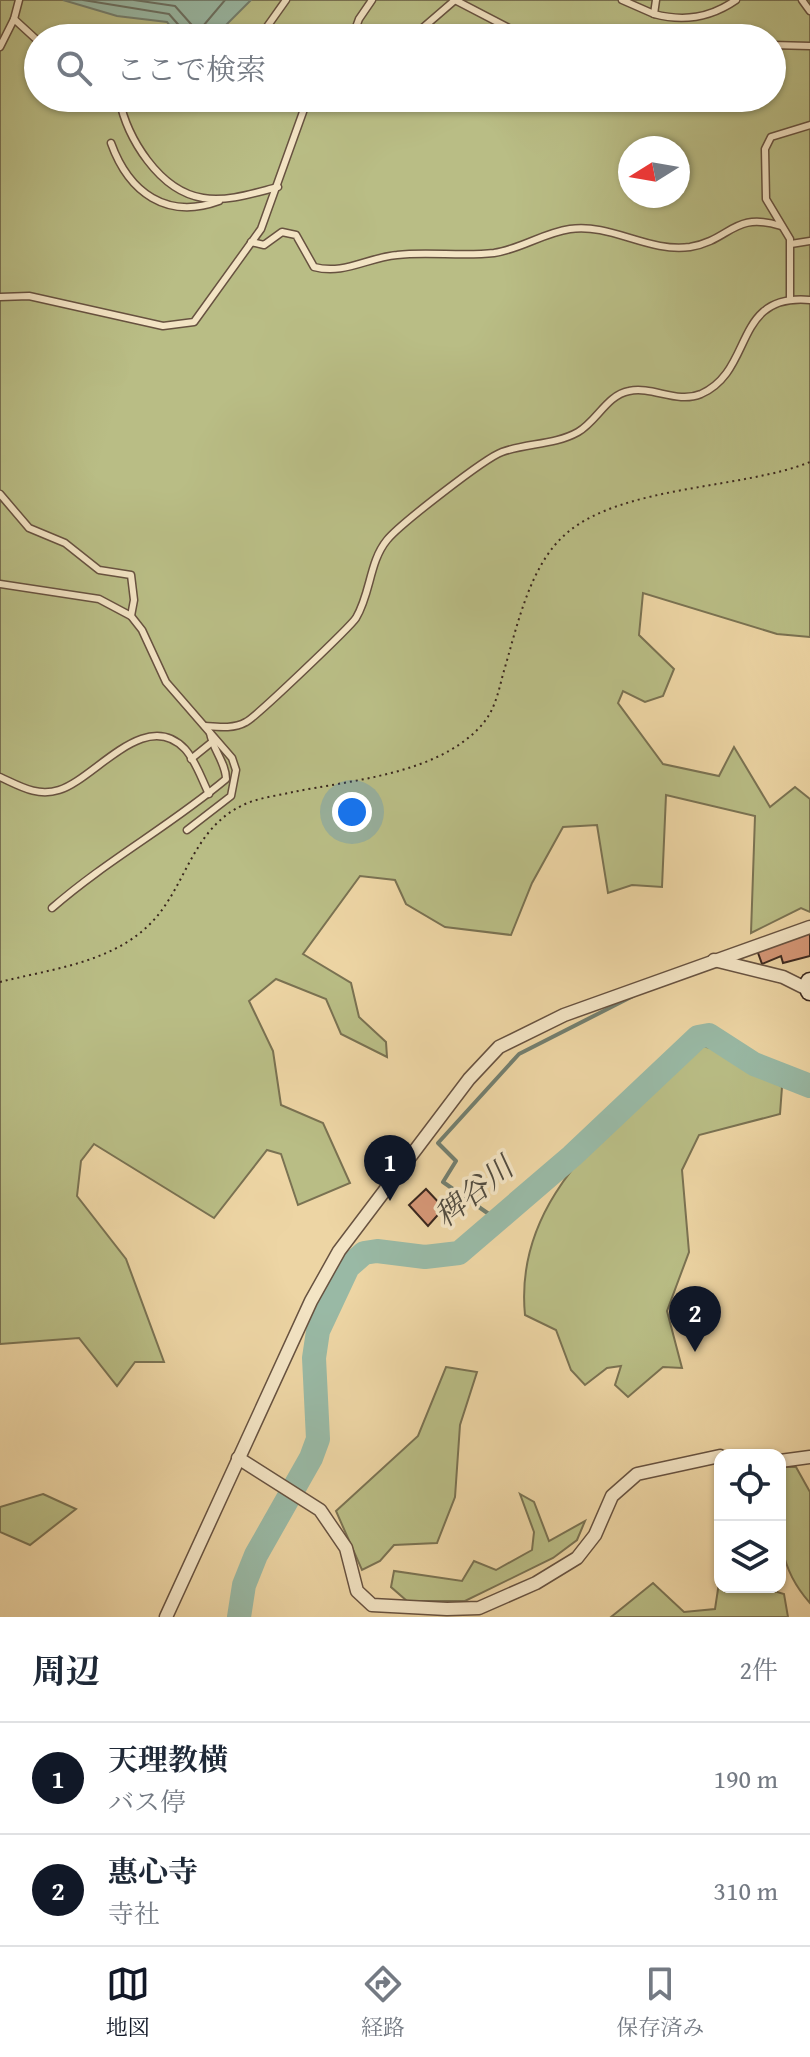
<!DOCTYPE html>
<html lang="ja">
<head>
<meta charset="utf-8">
<style>
  body { margin:0; font-family:"Gentium Book Plus","Noto Serif JP",serif; background:#f2f2f3; color:#1f2937 }
  .controls { position:absolute; right:24px; bottom:24px; display:grid; overflow:hidden; border-radius:16px; box-shadow:0 2px 6px #0004 }
  .controls button { width:72px; height:72px; display:grid; place-items:center; padding:0; border:0; border-bottom:2px solid #e0e1e3; background:#fff; color:#1f2937; font:40px sans-serif }
  .compass { position:absolute; left:618px; top:136px; width:72px; height:72px; border-radius:50%; background:#fff; box-shadow:0 2px 6px #0004; rotate:259deg }
  .you { position:absolute; left:352px; top:812px; width:28px; height:28px; margin:-20px; border:6px solid #fff; border-radius:50%; background:#1a73e8; box-shadow:0 0 0 12px #1a73e833 }
  .badge { display:grid; place-items:center; width:52px; height:52px; border-radius:50%; background:#111827; color:#fff; font-size:26px; font-weight:700 }
  .pin { position:absolute; translate:-50% -66px; filter:drop-shadow(0 2px 4px #0008) }
  .pin::after { content:''; position:absolute; top:42px; width:28px; height:24px; background:inherit; clip-path:polygon(0 0,100% 0,50% 100%) }
  .list { margin:0; padding:0; list-style:none }
  h2 { display:flex; justify-content:space-between; align-items:center; height:104px; margin:0; padding:0 32px; font-size:34px }
  h2 small { font-size:26px; font-weight:400; color:#747a83 }
  .list li { display:grid; grid-template-columns:52px 1fr auto; gap:24px; align-items:center; box-sizing:border-box; height:112px; padding:0 32px; border-top:2px solid #e0e1e3 }
  .list b { display:block; font-size:30px; white-space:nowrap }
  .list p { margin:0; font-size:26px; white-space:nowrap; color:#747a83 }
  .list em { font-size:26px; font-style:normal; color:#747a83 }
  .icon { flex:none; width:44px; height:44px; fill:none; stroke:currentColor; stroke-width:2; stroke-linecap:round; stroke-linejoin:round }
  .map { position:relative; flex:none; width:810px; height:1617px; overflow:hidden }
  .search { position:absolute; background:#fff; box-shadow:0 2px 6px #0004; left:24px; right:24px; top:24px; height:88px; display:flex; align-items:center; gap:20px; box-sizing:border-box; padding:0 28px; border-radius:44px; color:#747a83; font-size:30px }
  .sheet { height:328px; background:#fff }
  nav { display:flex; justify-content:space-around; align-items:center; box-sizing:border-box; height:112px; border-top:2px solid #e0e1e3; background:#fff; font-size:22px; color:#747a83 }
  nav a { display:grid; justify-items:center; gap:4px }
  nav .on { color:#111827 }
  .map>svg:first-child { display:block }
  .green { fill:#b9bd85; stroke:#7a7252; stroke-width:2; fill-rule:evenodd }
  .water { fill:#99b9a5; stroke:#737f6f; stroke-width:2 }
  .lines { fill:none; stroke-linecap:round; stroke-linejoin:round }
  .shore { stroke:#6a7062; stroke-width:2 }
  .stream { stroke:#737f6f; stroke-width:4 }
  .river { stroke:#99b9a5; stroke-width:24 }
  .building { fill:#d69777; stroke:#3a271e; stroke-width:2 }
  .service-casing { stroke:#675240; stroke-width:9 }
  .minor-casing { stroke:#675240; stroke-width:15 }
  .secondary-casing { stroke:#3a271e; stroke-width:21 }
  .path { stroke:#3a271e; stroke-width:2; stroke-dasharray:2 4; stroke-linecap:butt }
  .service { stroke:#f3e4c4; stroke-width:6 }
  .minor { stroke:#f3e4c4; stroke-width:12 }
  .secondary { stroke:#f3e4c4; stroke-width:18 }
  .labels { text-anchor:middle; stroke-width:7; stroke-linejoin:round; paint-order:stroke }
  .water-label { font-size:30px; font-style:italic; fill:#524c40; stroke:#f3e4c4 }
</style>
</head>
<body>
<div class="map">
<svg width="810" height="1617" viewBox="0 0 810 1617">
  <rect width="100%" height="100%" fill="#edd5a4"/>
  <filter id="stains"><feTurbulence type="fractalNoise" baseFrequency=".0025" numOctaves="4"/><feColorMatrix values="0 0 0 0 .2 0 0 0 0 .09 0 0 0 0 .02 0 0 0 .5 -.17"/></filter>
  <radialGradient id="worn" r=".72"><stop offset=".6" stop-color="#630" stop-opacity="0"/><stop offset="1" stop-color="#630" stop-opacity=".3"/></radialGradient>
  <g class="green">
    <path d="M 0,0 L 810,0 L 810,637 L 777,634 L 643,593 L 639,635 L 674,669 L 663,696 L 645,702 L 623,691 L 618,703 L 663,764 L 719,776 L 734,747 L 770,807 L 795,787 L 810,799 L 810,912 L 801,908 L 751,933 L 755,816 L 666,795 L 662,887 L 632,885 L 608,893 L 597,825 L 563,827 L 532,883 L 511,935 L 445,927 L 406,904 L 395,880 L 360,876 L 303,954 L 351,983 L 359,1017 L 386,1042 L 387,1057 L 341,1034 L 326,999 L 276,979 L 249,1001 L 273,1051 L 281,1105 L 323,1123 L 350,1183 L 298,1205 L 281,1154 L 267,1150 L 214,1218 L 94,1144 L 81,1161 L 77,1196 L 126,1259 L 164,1362 L 135,1362 L 117,1386 L 79,1338 L 0,1344 ZM 38,38 L 772,38 L 772,98 L 38,98 ZM 630,148 L 678,148 L 678,196 L 630,196 Z"/>
    <path d="M 690,1044 L 733,1052 L 782,1087 L 780,1114 L 699,1135 L 682,1170 L 689,1252 L 667,1311 L 682,1368 L 663,1367 L 628,1397 L 615,1385 L 621,1366 L 607,1368 L 585,1385 L 571,1370 L 556,1330 L 525,1315 C 513,1193 618,1126 690,1044 Z"/>
    <path d="M 446,1367 L 477,1372 L 460,1425 L 455,1497 L 437,1543 L 394,1545 L 380,1561 L 362,1570 L 336,1511 L 418,1436 Z"/>
    <path d="M 780,1467 L 796,1467 L 810,1492 L 810,1603 C 772,1561 780,1520 780,1467 Z"/>
    <path d="M 43,1494 L 76,1509 L 30,1545 L 0,1532 L 0,1507 Z"/>
    <path d="M 520,1494 L 534,1502 L 549,1541 L 585,1521 L 577,1540 L 553,1558 L 465,1601 L 407,1601 L 391,1587 L 394,1571 L 462,1581 L 474,1561 L 496,1570 L 532,1550 L 534,1532 Z"/>
    <path d="M 720,1576 L 720,1587 L 760,1587 L 784,1594 L 788,1617 L 611,1617 L 653,1583 L 684,1612 L 715,1609 Z"/>
  </g>
  <path class="water" d="M 63,0 L 251,0 L 220,31 L 218,38 L 179,38 L 167,22 L 117,16 Z"/>
  <g class="lines">
    <g class="shore">
      <path d="M 83,0 L 169,14 L 183,30 L 185,38"/>
      <path d="M 134,0 L 175,6 L 198,32 L 225,0"/>
    </g>
    <path class="stream" d="M 496,1219 L 443,1182 L 456,1161 L 438,1143 L 519,1054 L 633,996"/>
    <path class="river" d="M 239,1617 L 244,1585 L 256,1555 L 311,1458 L 318,1439 L 314,1358 L 318,1331 L 348,1267 L 364,1253 L 377,1251 L 425,1257 L 459,1253 L 572,1156 L 698,1037 L 709,1035 L 754,1064 L 810,1086"/>
  </g>
  <g class="building">
    <path d="M 810,931 L 810,956 L 783,963 L 781,956 L 762,964 L 757,950 Z"/>
    <path d="M 426,1189 L 444,1208 L 428,1226 L 409,1205 Z"/>
  </g>
  <g class="lines">
    <g class="service-casing">
      <g id="service">
        <path d="M 455,0 L 528,38"/>
        <path d="M 622,0 L 654,14"/>
        <path d="M 656,0 L 654,14 C 684,22 710,18 736,0"/>
        <path d="M 802,0 L 810,11"/>
        <path d="M 14,19 L 38,41"/>
        <path d="M 64,38 L 70,38"/>
        <path d="M 251,38 L 264,31 L 286,0"/>
        <path d="M 352,38 L 359,19 L 372,0"/>
        <path d="M 411,38 L 455,0"/>
        <path d="M 772,45 L 810,46"/>
        <path d="M 0,47 L 14,19 L 19,0"/>
        <path d="M 119,98 C 127,138 159,191 203,198 C 228,202 254,193 278,187"/>
        <path d="M 111,143 C 129,193 167,220 219,201"/>
        <path d="M 251,242 L 264,245 L 282,232 L 296,235 L 314,267 C 344,275 366,258 397,255 C 429,251 461,257 494,253 C 521,249 543,233 570,229 C 611,223 649,253 690,247 C 731,240 733,211 781,226"/>
        <path d="M 791,244 L 810,241"/>
        <path d="M 0,297 L 29,296 L 163,326 L 194,322 L 261,229 L 308,98"/>
        <path d="M 790,298 L 790,239 L 766,199 L 765,149 L 771,137 L 810,125"/>
        <path d="M 0,494 L 29,528 L 65,543 L 99,570 L 131,575 L 134,600 L 131,616"/>
        <path d="M 0,584 L 99,599 L 131,616 L 142,630 L 166,682 L 232,758 L 236,770 L 231,796 L 187,830"/>
        <path d="M 205,726 C 218,727 234,729 246,722 C 256,717 350,627 356,618 C 371,593 369,562 387,540 C 399,525 485,458 502,452 C 526,443 555,445 578,432 C 597,421 607,395 629,391 C 653,386 677,404 701,394 C 755,370 732,293 810,300"/>
        <path d="M 191,759 L 212,742"/>
        <path d="M 0,777 C 20,786 37,797 59,790 C 95,779 145,707 185,749 C 196,761 202,780 209,794"/>
        <path d="M 52,908 C 107,860 170,826 226,779 C 226,763 213,750 210,733"/>
      </g>
    </g>
    <g class="minor-casing">
      <g id="minor">
        <path d="M 714,960 L 783,977 L 809,990"/>
        <path d="M 238,1458 L 320,1510 L 346,1548 L 357,1591 L 372,1605 L 447,1609 L 479,1608 L 536,1583 L 577,1558 L 595,1535 L 612,1496 L 637,1474 L 720,1456"/>
        <path d="M 780,1461 L 810,1457"/>
        <path d="M 166,1617 L 311,1301 L 339,1251 L 469,1079 L 499,1047 L 564,1015 L 810,927"/>
      </g>
    </g>
    <g class="secondary-casing">
      <path id="secondary" d="M 810,982 L 810,991"/>
    </g>
    <path class="path" d="M 0,982 C 51,969 111,963 150,924 C 186,888 191,831 241,806 C 256,798 276,796 293,792 C 353,780 435,774 479,728 C 494,713 498,694 503,674 C 517,628 529,564 568,532 C 625,485 743,489 810,462"/>
    <use href="#service" class="service"/>
    <use href="#minor" class="minor"/>
    <use href="#secondary" class="secondary"/>
  </g>
  <g class="labels">
    <g class="water-label">
      <text transform="translate(474 1192) rotate(-39)" y="10">稗谷川</text>
    </g>
  </g>
  <rect width="100%" height="100%" filter="url(#stains)"/>
  <rect width="100%" height="100%" fill="url(#worn)"/>
</svg>
<div class="controls">
<button><svg class="icon" aria-label="locate" viewBox="0 0 24 24"><circle cx="12" cy="12" r="6"/><path d="M12 2v4M12 18v4M2 12h4M18 12h4"/></svg></button>
<button><svg class="icon" aria-label="layers" viewBox="0 0 24 24"><path d="M12 4l9 5-9 5-9-5zM3 14l9 5 9-5"/></svg></button>
</div>
<svg class="compass" viewBox="-18 -18 36 36"><path d="M0-13l5 13h-10z" fill="#e53935"/><path d="M0 13l5-13h-10z" fill="#747a83"/></svg>
<div class="you"></div>
<div class="pin badge" style="left:390px;top:1201px">1</div>
<div class="pin badge" style="left:695px;top:1352px">2</div>
<div class="search"><svg class="icon" aria-label="search" viewBox="0 0 24 24"><circle cx="10" cy="10" r="6"/><path d="M15 15l6 6"/></svg>ここで検索</div>
</div>
<section class="sheet">
<h2>周辺<small>2件</small></h2>
<ul class="list">
<li><span class="badge">1</span><div><b>天理教横</b><p>バス停</p></div><em>190 m</em></li>
<li><span class="badge">2</span><div><b>惠心寺</b><p>寺社</p></div><em>310 m</em></li>
</ul>
</section>
<nav>
<a class="on"><svg class="icon" aria-label="map" viewBox="0 0 24 24"><path d="M3 6l6-2 6 2 6-2v14l-6 2-6-2-6 2zM9 4v14M15 6v14"/></svg>地図</a>
<a><svg class="icon" aria-label="directions" viewBox="0 0 24 24"><path d="M12 3l9 9-9 9-9-9zM9 14v-3h6M13 9l2 2-2 2"/></svg>経路</a>
<a><svg class="icon" aria-label="saved" viewBox="0 0 24 24"><path d="M7 4h10v16l-5-4-5 4z"/></svg>保存済み</a>
</nav>
</body>
</html>
